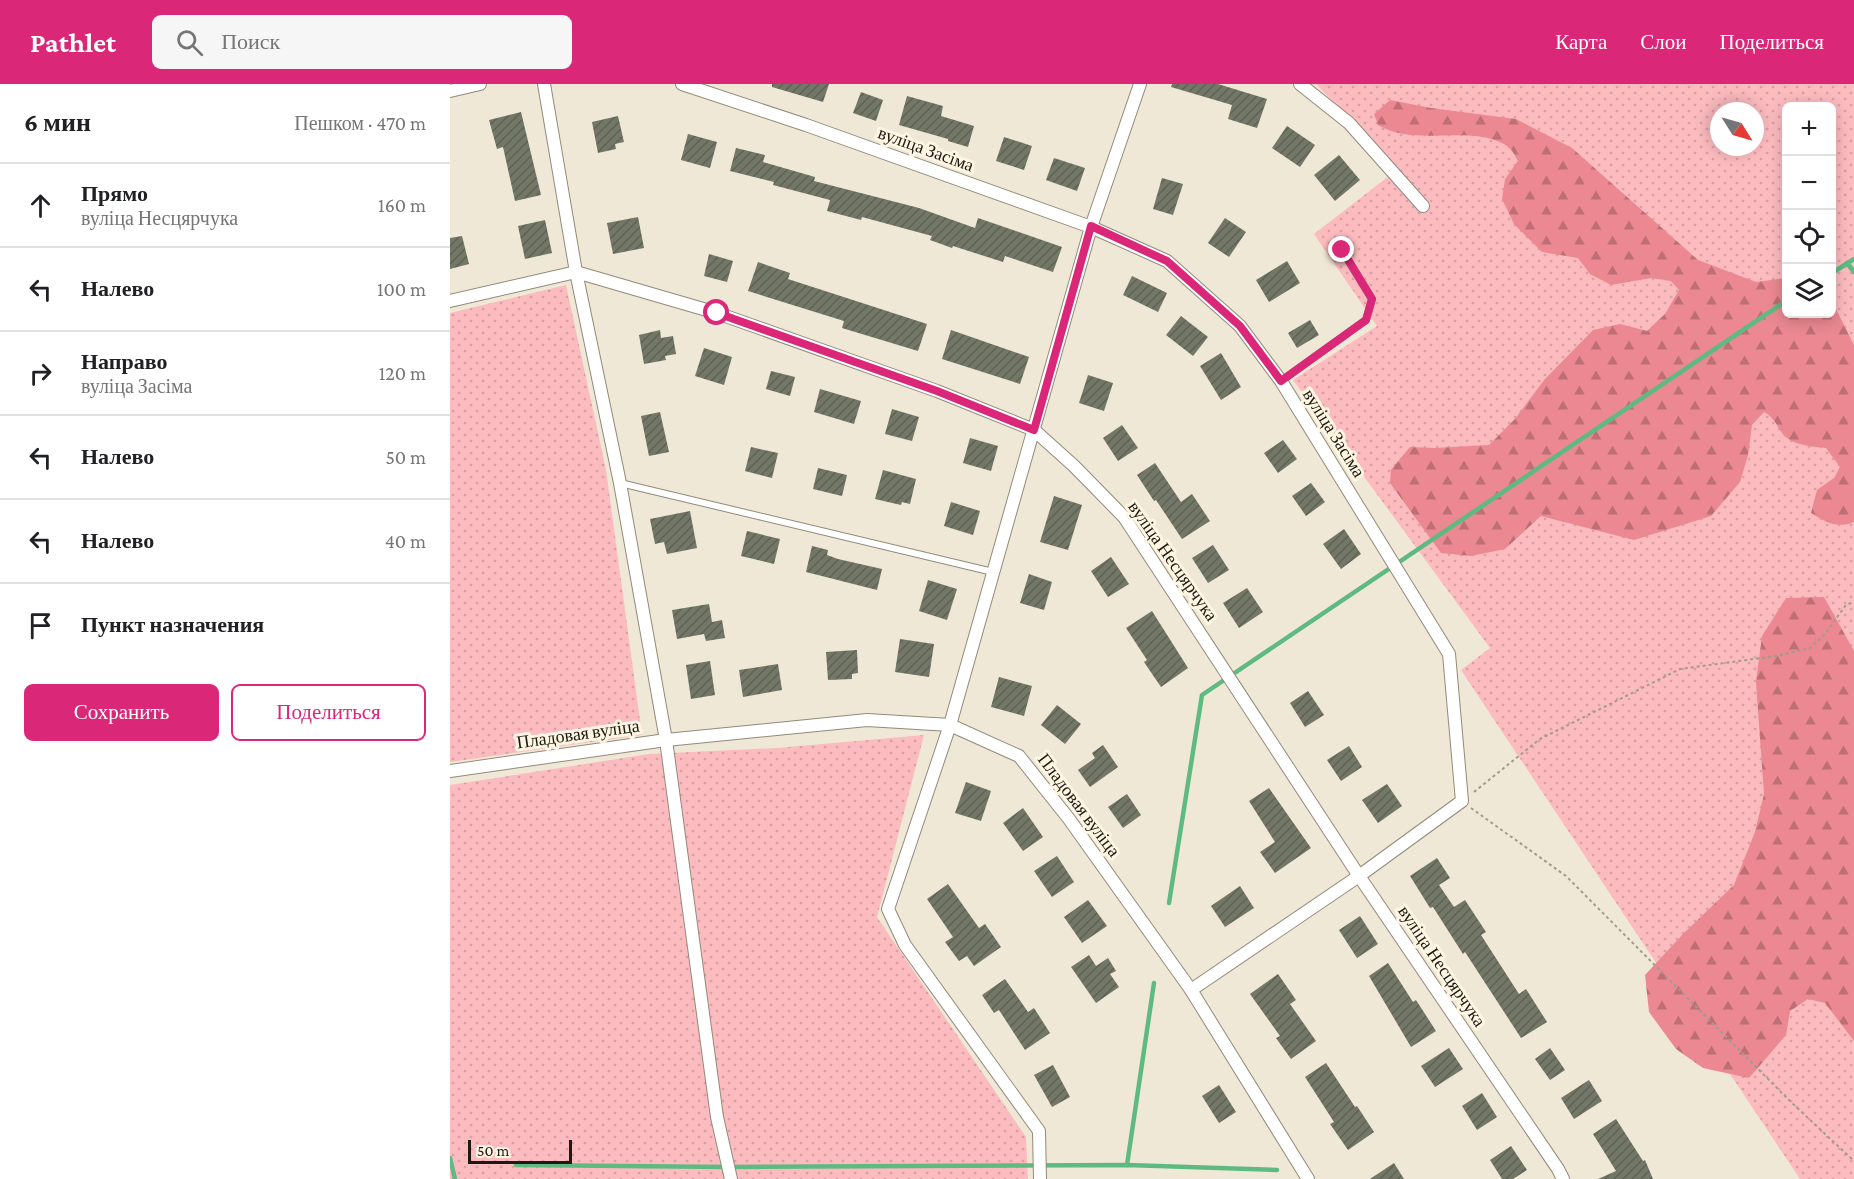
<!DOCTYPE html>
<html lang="ru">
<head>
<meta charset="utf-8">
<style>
  body { margin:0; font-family:"Crimson Pro",serif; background:#f6f6f6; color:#202124 }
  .controls { position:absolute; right:18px; top:18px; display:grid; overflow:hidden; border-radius:9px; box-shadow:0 3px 15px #0003 }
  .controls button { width:54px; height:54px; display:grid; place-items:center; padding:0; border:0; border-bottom:2px solid #e0e0e0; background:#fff; color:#202124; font:30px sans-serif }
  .compass { position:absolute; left:1260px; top:18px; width:54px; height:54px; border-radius:50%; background:#fff; box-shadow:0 3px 15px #0003; rotate:127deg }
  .scale { position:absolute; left:18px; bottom:15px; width:104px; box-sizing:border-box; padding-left:6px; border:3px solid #1d1a13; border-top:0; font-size:16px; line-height:21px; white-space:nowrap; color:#1d1a13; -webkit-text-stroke:4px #fef5e3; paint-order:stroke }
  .stop { position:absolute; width:18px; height:18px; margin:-14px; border:4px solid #db2777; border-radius:50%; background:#fff }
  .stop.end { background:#db2777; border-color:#fff; box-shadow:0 2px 6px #0008 }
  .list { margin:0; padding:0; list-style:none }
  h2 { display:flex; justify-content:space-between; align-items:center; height:78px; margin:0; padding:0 24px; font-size:26px }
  h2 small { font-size:20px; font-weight:400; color:#757577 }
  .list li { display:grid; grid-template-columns:39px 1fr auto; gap:18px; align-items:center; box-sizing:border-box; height:84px; padding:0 24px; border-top:2px solid #e0e0e0 }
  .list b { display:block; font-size:22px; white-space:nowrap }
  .list p { margin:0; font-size:20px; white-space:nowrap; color:#757577 }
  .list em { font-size:20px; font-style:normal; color:#757577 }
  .actions { display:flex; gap:12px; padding:18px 24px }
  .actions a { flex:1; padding:14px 0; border:2px solid #db2777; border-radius:9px; text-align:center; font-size:21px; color:#db2777 }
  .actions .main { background:#db2777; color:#fff }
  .icon { flex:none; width:33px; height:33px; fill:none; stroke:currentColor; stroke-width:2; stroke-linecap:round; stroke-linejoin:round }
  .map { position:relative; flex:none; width:1404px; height:1095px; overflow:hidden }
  header { display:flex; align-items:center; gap:36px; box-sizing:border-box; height:84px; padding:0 30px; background:#db2777; color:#fff }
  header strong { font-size:28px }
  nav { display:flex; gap:33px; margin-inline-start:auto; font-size:21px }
  .search { width:420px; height:54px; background:#f6f6f6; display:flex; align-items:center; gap:15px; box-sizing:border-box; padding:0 21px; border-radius:9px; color:#757577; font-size:22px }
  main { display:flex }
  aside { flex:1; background:#fff }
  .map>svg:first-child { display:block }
  .grass { fill:url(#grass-dots); fill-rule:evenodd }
  .forest { fill:url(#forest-firs) }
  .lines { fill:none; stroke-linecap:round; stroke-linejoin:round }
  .stream { stroke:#5fba81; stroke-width:4.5 }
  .building { fill:url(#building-hatch) }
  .lane-casing { stroke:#928a7a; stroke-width:8 }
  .street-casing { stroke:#928a7a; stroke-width:14 }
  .path { stroke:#a19b8d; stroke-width:2; stroke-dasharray:3 3; stroke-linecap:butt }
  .lane { stroke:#fff; stroke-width:6 }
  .street { stroke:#fff; stroke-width:12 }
  .route { stroke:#db2777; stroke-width:8 }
  .labels { text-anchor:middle; stroke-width:6; stroke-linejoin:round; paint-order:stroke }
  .street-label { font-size:18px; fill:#1d1a13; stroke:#fef5e3 }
</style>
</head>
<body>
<header>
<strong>Pathlet</strong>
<div class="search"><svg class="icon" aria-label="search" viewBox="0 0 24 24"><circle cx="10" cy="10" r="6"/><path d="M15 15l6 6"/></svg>Поиск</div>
<nav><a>Карта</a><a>Слои</a><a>Поделиться</a></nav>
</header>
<main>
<aside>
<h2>6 мин<small>Пешком · 470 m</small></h2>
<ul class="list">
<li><svg class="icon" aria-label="ahead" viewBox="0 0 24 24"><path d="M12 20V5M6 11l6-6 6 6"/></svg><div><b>Прямо</b><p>вуліца Несцярчука</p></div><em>160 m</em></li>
<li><svg class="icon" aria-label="left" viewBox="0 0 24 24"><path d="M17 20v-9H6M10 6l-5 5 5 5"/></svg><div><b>Налево</b></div><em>100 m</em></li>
<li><svg class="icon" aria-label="right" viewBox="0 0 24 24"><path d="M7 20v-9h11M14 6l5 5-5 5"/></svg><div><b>Направо</b><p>вуліца Засіма</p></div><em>120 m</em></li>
<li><svg class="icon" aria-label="left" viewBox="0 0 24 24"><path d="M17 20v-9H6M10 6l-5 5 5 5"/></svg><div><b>Налево</b></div><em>50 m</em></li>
<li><svg class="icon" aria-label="left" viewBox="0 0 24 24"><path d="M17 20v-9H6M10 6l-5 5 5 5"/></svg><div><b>Налево</b></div><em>40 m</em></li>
<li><svg class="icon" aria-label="arrive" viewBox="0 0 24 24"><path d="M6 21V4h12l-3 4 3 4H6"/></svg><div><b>Пункт назначения</b></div></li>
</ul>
<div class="actions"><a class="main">Сохранить</a><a>Поделиться</a></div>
</aside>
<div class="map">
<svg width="1404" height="1095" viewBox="0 0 1404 1095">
  <defs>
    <pattern id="grass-dots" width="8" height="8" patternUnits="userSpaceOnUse" patternTransform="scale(1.5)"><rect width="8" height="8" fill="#fcbbbf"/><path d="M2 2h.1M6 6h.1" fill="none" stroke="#d8a0a3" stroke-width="1.8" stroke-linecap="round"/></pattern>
    <pattern id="forest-firs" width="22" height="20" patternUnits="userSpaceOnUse" patternTransform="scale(1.5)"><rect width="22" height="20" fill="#eb8891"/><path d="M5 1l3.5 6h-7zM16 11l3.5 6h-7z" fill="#be6e75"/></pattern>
    <pattern id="building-hatch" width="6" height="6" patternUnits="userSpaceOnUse" patternTransform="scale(1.5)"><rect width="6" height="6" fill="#737767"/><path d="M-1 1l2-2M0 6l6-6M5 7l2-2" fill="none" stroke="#5e6154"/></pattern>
  </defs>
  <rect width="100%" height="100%" fill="#f0e8d6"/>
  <g class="grass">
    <path d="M 866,0 L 1404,0 L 1404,1095 L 1350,1095 L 1011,586 L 1040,564 L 843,296 L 927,242 L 864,150 L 948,85 ZM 1336,22 L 1382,22 L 1382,230 L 1336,230 ZM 1269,27 L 1305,27 L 1305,63 L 1269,63 Z"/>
    <path d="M 116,201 L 156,386 L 192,651 L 0,678 L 0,229 Z"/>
    <path d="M 474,651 L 427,833 L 576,1053 L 578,1095 L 0,1095 L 0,701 L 199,670 L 327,664 Z"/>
  </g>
  <g class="forest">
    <path d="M 940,16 L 981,24 L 1066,35 L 1122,64 L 1248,176 L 1306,198 L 1336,194 L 1336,230 L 1382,230 L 1382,218 L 1383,219 L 1404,261 L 1404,438 C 1387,445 1375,438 1361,429 L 1367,406 L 1384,394 L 1390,383 L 1376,364 C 1364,363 1346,361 1337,354 C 1327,346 1328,336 1314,328 L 1302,341 L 1298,371 L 1290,398 L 1261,432 L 1184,456 L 1091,432 L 1055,465 L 1021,472 L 991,469 L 940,399 L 941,386 L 960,363 L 984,364 L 1039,361 L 1064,336 L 1095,295 L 1143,246 L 1170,240 L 1197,247 L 1215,230 L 1229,206 L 1221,197 L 1201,194 L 1161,201 L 1140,190 L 1128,174 L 1092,168 L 1064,140 L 1052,115 L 1055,95 L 1068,77 C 1065,72 1062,65 1057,62 C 1022,39 966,64 928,41 L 924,30 Z"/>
    <path d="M 1374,513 L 1404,567 L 1404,957 L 1375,919 L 1358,915 L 1340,927 L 1336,951 L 1299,994 L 1253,984 L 1226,965 L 1199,928 L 1195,891 L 1233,850 L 1284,801 L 1305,748 L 1314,710 L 1306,598 L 1312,552 L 1336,514 Z"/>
  </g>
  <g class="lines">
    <g class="stream">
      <path d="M 1397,179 L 1404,188"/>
      <path d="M 1382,189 L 1404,175"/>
      <path d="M 719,819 L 752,611 L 1336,217"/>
      <path d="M 0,1074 L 5,1095"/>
      <path d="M 66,1081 L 279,1083 L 677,1081 L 827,1086"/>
      <path d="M 677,1081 L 704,899"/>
    </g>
  </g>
  <g class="building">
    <path d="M 322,0 L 379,0 L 373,18 L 322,3 Z"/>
    <path d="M 722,0 L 768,0 L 817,15 L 807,44 L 778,35 L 782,21 L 721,3 Z"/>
    <path d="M 411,8 L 433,16 L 426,37 L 403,29 Z"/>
    <path d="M 457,12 L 493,22 L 491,32 L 524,42 L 518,63 L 498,57 L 498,55 L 449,41 Z"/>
    <path d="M 71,28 L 91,111 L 65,117 L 53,63 L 47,65 L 39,36 Z"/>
    <path d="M 168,32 L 174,58 L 165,60 L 166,65 L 148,69 L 142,38 Z"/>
    <path d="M 837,42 L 865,61 L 850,83 L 822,64 Z"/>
    <path d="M 238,50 L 267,58 L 260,84 L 231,76 Z"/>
    <path d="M 554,53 L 582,62 L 574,86 L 546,77 Z"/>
    <path d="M 286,64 L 315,71 L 313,78 L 365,93 L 364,97 L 469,124 L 525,144 L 528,134 L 612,163 L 603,188 L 555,172 L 553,178 L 503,162 L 502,164 L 480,156 L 482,152 L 412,133 L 411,136 L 377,127 L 380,116 L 323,101 L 324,98 L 280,87 Z"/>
    <path d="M 889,71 L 910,96 L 885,117 L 864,91 Z"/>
    <path d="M 604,74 L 635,84 L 627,107 L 596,96 Z"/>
    <path d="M 712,94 L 733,100 L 723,131 L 703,125 Z"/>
    <path d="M 188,133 L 194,164 L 163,170 L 157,139 Z"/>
    <path d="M 775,134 L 796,148 L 779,173 L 758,159 Z"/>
    <path d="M 95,136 L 102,169 L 75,175 L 68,142 Z"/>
    <path d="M 12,152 L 19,180 L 0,185 L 0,154 Z"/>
    <path d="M 259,170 L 283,177 L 277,198 L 254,192 Z"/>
    <path d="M 837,177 L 850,199 L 819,218 L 806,196 Z"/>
    <path d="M 308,178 L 340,189 L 338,195 L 477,240 L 468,267 L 392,244 L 394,237 L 298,207 Z"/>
    <path d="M 682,192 L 717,209 L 708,228 L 673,211 Z"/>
    <path d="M 731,232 L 758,253 L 743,272 L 716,251 Z"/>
    <path d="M 860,236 L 869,251 L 847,264 L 838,249 Z"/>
    <path d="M 210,246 L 211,254 L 223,252 L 226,270 L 215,272 L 216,276 L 194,280 L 189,251 Z"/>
    <path d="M 501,246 L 579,273 L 570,300 L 492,275 Z"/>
    <path d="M 254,264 L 282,273 L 274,301 L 245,292 Z"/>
    <path d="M 771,269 L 791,303 L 771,316 L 750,282 Z"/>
    <path d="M 321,287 L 345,293 L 340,312 L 316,305 Z"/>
    <path d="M 638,291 L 663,299 L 654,327 L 629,319 Z"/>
    <path d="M 370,305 L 411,317 L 404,340 L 364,328 Z"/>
    <path d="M 442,325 L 469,333 L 462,357 L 435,350 Z"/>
    <path d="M 210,328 L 219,368 L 199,372 L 191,332 Z"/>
    <path d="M 672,341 L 688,364 L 668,377 L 653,354 Z"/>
    <path d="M 520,354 L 548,362 L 541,387 L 513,379 Z"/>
    <path d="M 833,356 L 847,375 L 828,389 L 814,369 Z"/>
    <path d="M 301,363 L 328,369 L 322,394 L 295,387 Z"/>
    <path d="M 705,379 L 731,418 L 742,410 L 760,437 L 732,455 L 706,416 L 704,417 L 687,391 Z"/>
    <path d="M 368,384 L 397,391 L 392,412 L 363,405 Z"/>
    <path d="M 433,386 L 466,395 L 460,420 L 452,418 L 451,421 L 425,415 Z"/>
    <path d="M 861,399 L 875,418 L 856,432 L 842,412 Z"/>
    <path d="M 604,412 L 632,421 L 618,466 L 590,458 Z"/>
    <path d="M 501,418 L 530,427 L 523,451 L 494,442 Z"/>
    <path d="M 240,427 L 247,464 L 217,470 L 214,458 L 205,460 L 200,435 Z"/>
    <path d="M 894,445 L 911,470 L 891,485 L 873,460 Z"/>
    <path d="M 297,447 L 330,455 L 324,480 L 291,472 Z"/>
    <path d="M 763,461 L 779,486 L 758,499 L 742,474 Z"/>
    <path d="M 362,462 L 378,466 L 377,471 L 388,475 L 432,485 L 427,506 L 356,488 Z"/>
    <path d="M 661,473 L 679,500 L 658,513 L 641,487 Z"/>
    <path d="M 579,490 L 602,498 L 594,526 L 570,519 Z"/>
    <path d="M 478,496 L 507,505 L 497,536 L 469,527 Z"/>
    <path d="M 797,504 L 813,528 L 789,544 L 773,519 Z"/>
    <path d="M 259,520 L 262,538 L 272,536 L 275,554 L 256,557 L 254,550 L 227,555 L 222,526 Z"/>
    <path d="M 702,527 L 738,584 L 711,603 L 694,578 L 697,576 L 676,544 Z"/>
    <path d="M 450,555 L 484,560 L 479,593 L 445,588 Z"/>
    <path d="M 407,566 L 408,589 L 402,590 L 402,595 L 378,596 L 376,568 Z"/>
    <path d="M 260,577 L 265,611 L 241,615 L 236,581 Z"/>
    <path d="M 328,580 L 332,606 L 293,613 L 289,586 Z"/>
    <path d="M 549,593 L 582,602 L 574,632 L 541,623 Z"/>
    <path d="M 858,607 L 874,631 L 855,643 L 840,619 Z"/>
    <path d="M 607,621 L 631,640 L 615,660 L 591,641 Z"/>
    <path d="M 653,661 L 668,683 L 640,703 L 628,686 L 645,674 L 642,669 Z"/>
    <path d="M 899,662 L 912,683 L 891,697 L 877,676 Z"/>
    <path d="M 516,698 L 541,707 L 531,737 L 505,729 Z"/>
    <path d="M 937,700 L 952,722 L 928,739 L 912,716 Z"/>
    <path d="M 819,704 L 861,764 L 825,789 L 810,768 L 825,758 L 799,717 Z"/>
    <path d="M 677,710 L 691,731 L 673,744 L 658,723 Z"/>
    <path d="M 573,724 L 593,753 L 573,767 L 553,739 Z"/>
    <path d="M 607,772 L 624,798 L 602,813 L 584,787 Z"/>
    <path d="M 987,774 L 1000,794 L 989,801 L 1004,823 L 1015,816 L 1036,848 L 1031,851 L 1069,910 L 1076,905 L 1097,938 L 1071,954 L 1015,868 L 1013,870 L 983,823 L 980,824 L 960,792 Z"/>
    <path d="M 498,800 L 529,844 L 535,840 L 551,863 L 524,882 L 517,872 L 509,877 L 495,858 L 503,853 L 477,815 Z"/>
    <path d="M 790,802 L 804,824 L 775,843 L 761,822 Z"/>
    <path d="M 638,816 L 657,842 L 632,859 L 614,833 Z"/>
    <path d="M 910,832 L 928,860 L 907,874 L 889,846 Z"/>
    <path d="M 639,871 L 646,882 L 658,874 L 666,887 L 660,890 L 669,903 L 646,919 L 621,883 Z"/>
    <path d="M 938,879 L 963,918 L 966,916 L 986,947 L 961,963 L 919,892 Z"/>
    <path d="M 828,890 L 846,916 L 840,920 L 866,957 L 841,975 L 826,954 L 830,952 L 800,910 Z"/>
    <path d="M 555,895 L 578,928 L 584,924 L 600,949 L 575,966 L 549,926 L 544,929 L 532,911 Z"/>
    <path d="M 999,964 L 1013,985 L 985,1003 L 971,982 Z"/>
    <path d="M 1100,964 L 1115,986 L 1100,996 L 1085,975 Z"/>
    <path d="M 876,979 L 905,1023 L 907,1022 L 924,1048 L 898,1066 L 880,1040 L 884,1038 L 855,993 Z"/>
    <path d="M 603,981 L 620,1013 L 602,1023 L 584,991 Z"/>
    <path d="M 1139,996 L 1152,1017 L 1124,1035 L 1111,1014 Z"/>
    <path d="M 769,1001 L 786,1028 L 769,1039 L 752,1012 Z"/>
    <path d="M 1032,1009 L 1047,1033 L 1027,1046 L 1012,1022 Z"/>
    <path d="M 1166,1035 L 1193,1077 L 1195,1076 L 1203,1095 L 1148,1095 L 1166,1087 L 1143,1050 Z"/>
    <path d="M 1061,1062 L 1077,1086 L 1063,1095 L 1052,1095 L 1040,1076 Z"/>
    <path d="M 944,1079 L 954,1095 L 920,1095 Z"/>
  </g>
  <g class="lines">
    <g class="lane-casing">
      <g id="lane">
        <path d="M 831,297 L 916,236 L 922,215 L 892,166"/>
        <path d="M 170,399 L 543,488"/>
      </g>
    </g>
    <g class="street-casing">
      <g id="street">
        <path d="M 94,0 L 126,188 L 170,399 L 216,656 L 267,1033 L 281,1095"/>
        <path d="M 232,0 L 356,41 L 641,143 L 717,177 L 790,242 L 831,297 L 999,570 L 1012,717 L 909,792 L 741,906"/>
        <path d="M 850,0 L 899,39 L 973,122"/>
        <path d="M 0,7 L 30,0"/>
        <path d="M 0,217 L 126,188 L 267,229 L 487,307 L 584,346 L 624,382 L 674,433 L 909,792 L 1108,1085 L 1113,1095"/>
        <path d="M 0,687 L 216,656 L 417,636 L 500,641 L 569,672 L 619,735 L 741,906 L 858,1095"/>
        <path d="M 590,1095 L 589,1047 L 455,861 L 438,825 L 500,641 L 641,143 L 690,0"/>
      </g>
    </g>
    <g class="path">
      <path d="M 1024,708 L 1090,655 L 1230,585 L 1326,572 L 1360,564 L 1374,551 L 1396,521 L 1404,518"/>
      <path d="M 1021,724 L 1116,792 L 1342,1019 L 1404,1077"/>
    </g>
    <use href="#lane" class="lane"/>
    <use href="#street" class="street"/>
  </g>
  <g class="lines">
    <path class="route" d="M 267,229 L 487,307 L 584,346 L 641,142 L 717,177 L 790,242 L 831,297 L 916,236 L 922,215 L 892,166"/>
  </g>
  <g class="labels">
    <g class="street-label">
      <text transform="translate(476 65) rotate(20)" y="6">вуліца Засіма</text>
      <text transform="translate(884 349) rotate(58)" y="6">вуліца Засіма</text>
      <text transform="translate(723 477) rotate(55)" y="6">вуліца Несцярчука</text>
      <text transform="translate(128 650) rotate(-8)" y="6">Пладовая вуліца</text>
      <text transform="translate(629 721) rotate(53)" y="6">Пладовая вуліца</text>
      <text transform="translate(992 882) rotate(56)" y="6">вуліца Несцярчука</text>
    </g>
  </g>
</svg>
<div class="controls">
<button>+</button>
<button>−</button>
<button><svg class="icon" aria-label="locate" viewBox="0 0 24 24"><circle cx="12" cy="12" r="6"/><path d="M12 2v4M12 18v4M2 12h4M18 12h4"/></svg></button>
<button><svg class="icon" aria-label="layers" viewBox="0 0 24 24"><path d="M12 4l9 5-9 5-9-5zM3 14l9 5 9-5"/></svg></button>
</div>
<svg class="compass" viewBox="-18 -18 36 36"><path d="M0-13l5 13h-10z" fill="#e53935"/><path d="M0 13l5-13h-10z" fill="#757577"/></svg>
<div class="scale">50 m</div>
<div class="stop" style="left:267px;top:229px"></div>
<div class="stop end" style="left:892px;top:166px"></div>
</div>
</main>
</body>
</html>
